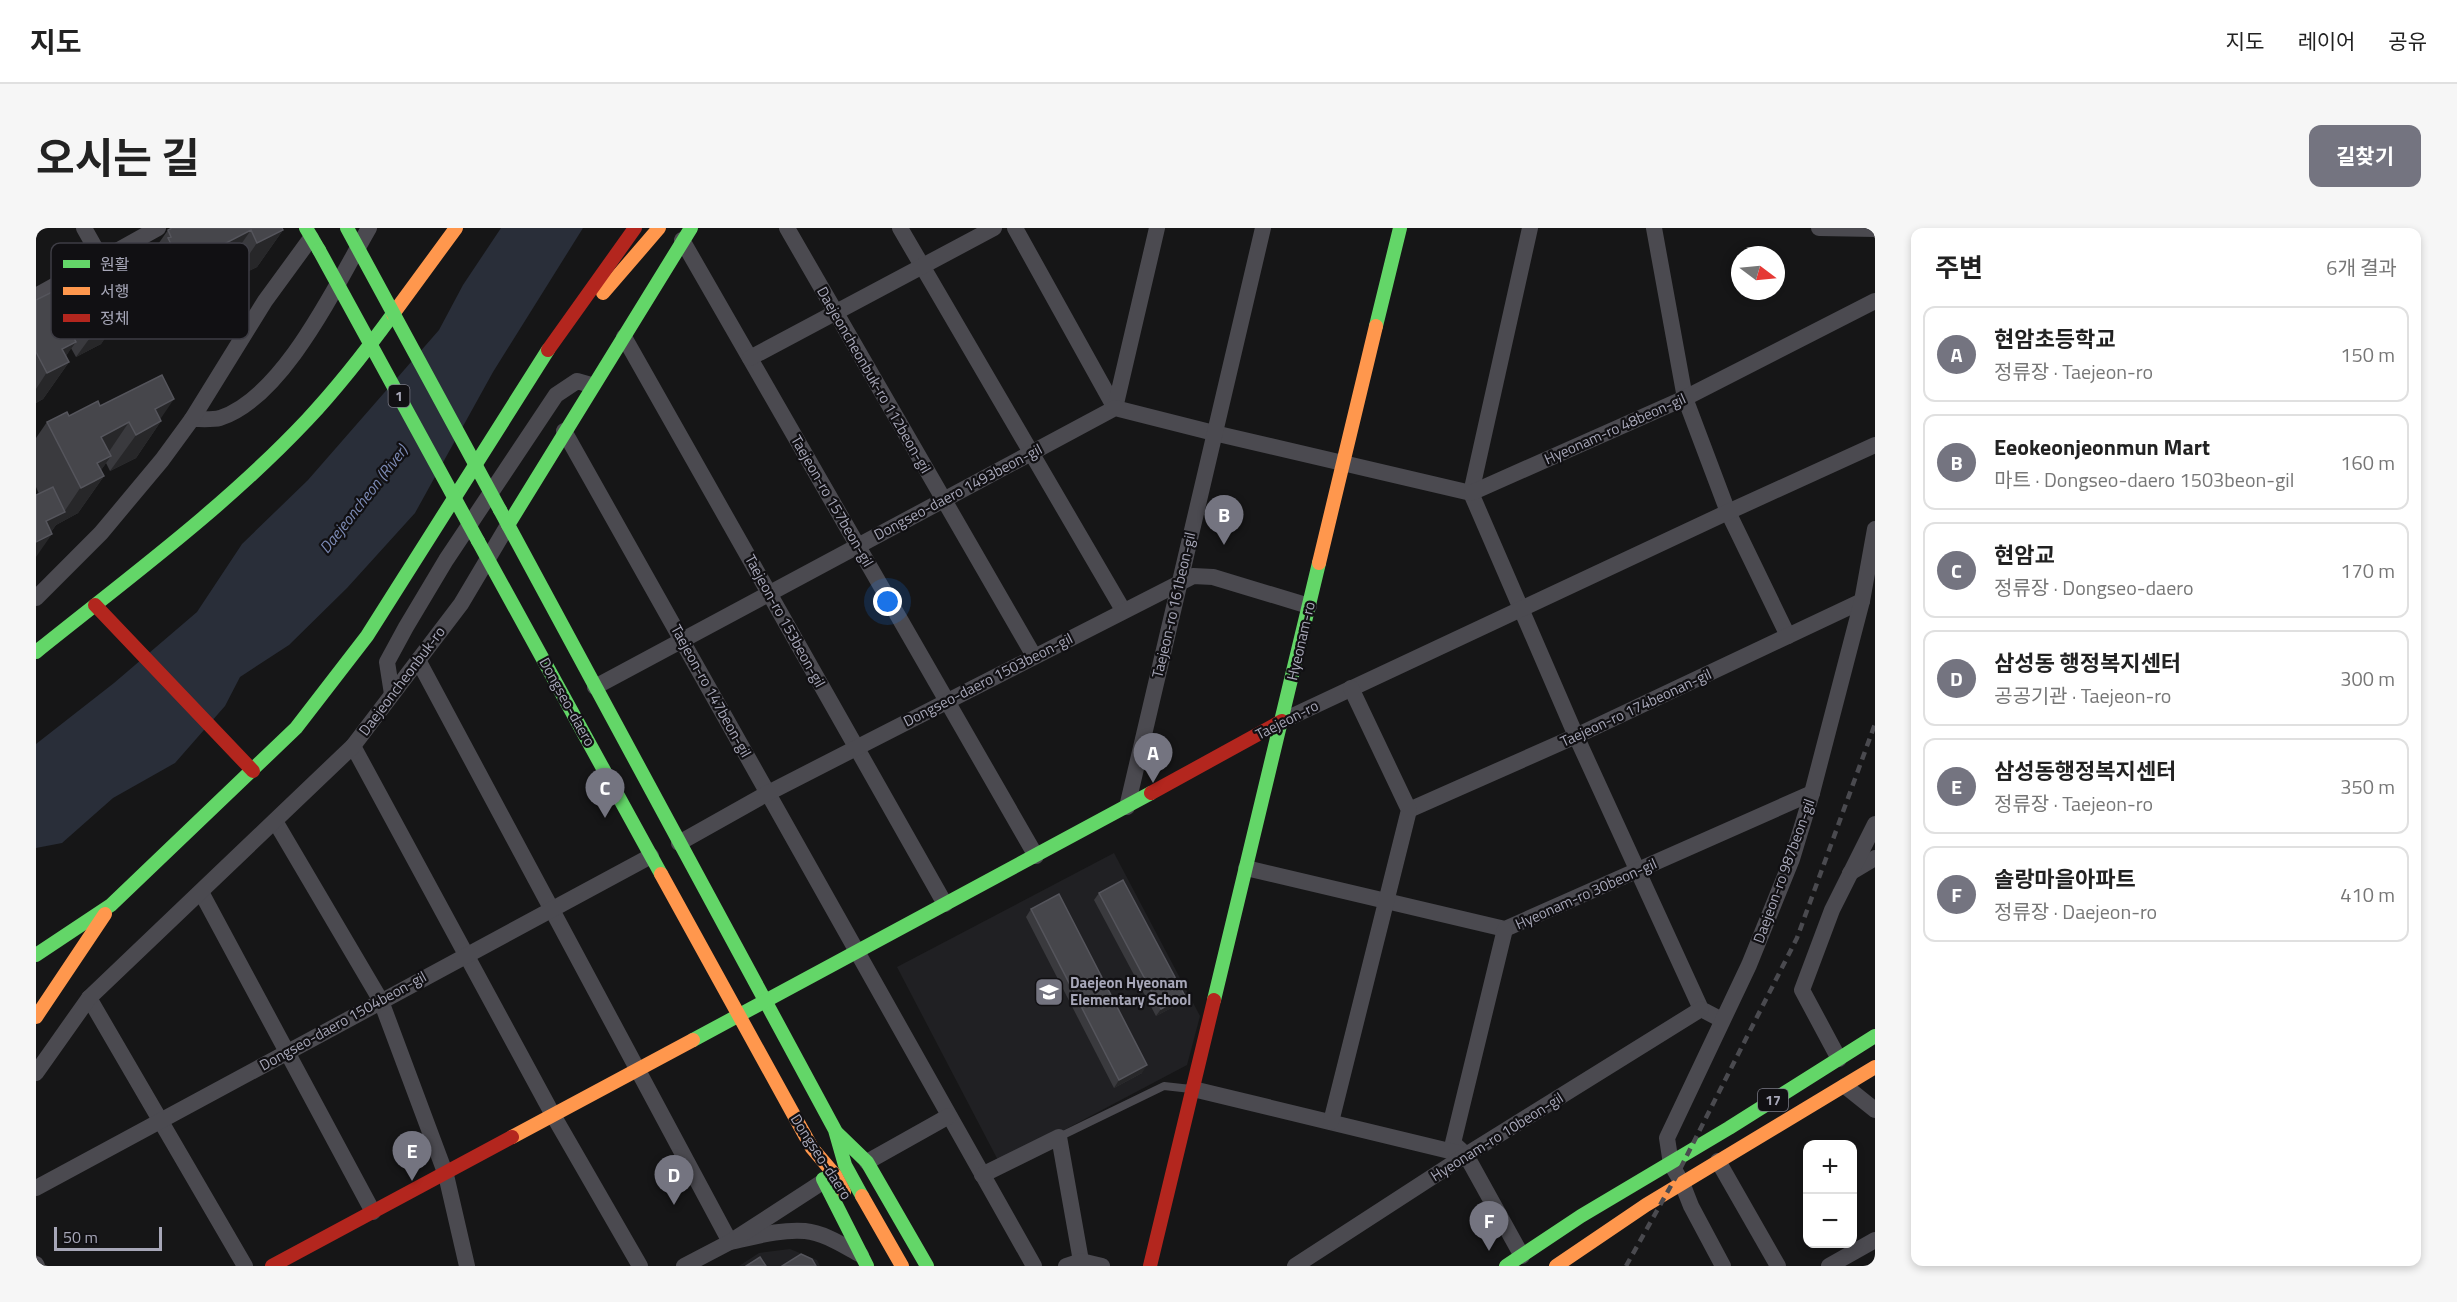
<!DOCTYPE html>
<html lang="ko">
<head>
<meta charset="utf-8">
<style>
  body { margin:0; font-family:"Titillium Web","Noto Sans KR",sans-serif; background:#f6f6f6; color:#222 }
  .controls { position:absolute; right:18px; bottom:18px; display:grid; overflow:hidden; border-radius:12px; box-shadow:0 3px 9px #0003 }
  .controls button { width:54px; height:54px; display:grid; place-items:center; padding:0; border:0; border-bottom:2px solid #e0e0e0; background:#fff; color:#222; font:30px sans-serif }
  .compass { position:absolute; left:1695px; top:18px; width:54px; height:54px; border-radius:50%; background:#fff; box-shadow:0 3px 9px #0003; rotate:106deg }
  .scale { position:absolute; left:18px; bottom:15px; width:108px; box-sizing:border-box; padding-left:6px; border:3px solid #a7a7b8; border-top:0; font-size:16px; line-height:21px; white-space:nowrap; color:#a7a7b8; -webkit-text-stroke:4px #111013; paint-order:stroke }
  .you { position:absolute; left:852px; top:374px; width:21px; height:21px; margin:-15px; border:4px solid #fff; border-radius:50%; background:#1a73e8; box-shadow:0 0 0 9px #1a73e833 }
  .badge { display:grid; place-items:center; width:39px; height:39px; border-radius:50%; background:#747480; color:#fff; font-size:20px; font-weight:700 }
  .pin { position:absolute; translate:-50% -50px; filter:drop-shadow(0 2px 3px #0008) }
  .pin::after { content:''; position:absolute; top:32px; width:21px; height:18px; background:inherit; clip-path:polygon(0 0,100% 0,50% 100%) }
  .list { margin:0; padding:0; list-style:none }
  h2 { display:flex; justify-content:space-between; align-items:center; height:78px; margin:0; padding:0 24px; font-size:26px }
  h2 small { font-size:20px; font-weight:400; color:#767676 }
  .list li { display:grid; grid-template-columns:39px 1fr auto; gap:18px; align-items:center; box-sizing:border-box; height:96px; margin:0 12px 12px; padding:0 12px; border:2px solid #e0e0e0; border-radius:12px }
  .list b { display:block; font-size:22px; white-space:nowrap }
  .list p { margin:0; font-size:20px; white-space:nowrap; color:#767676 }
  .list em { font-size:20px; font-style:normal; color:#767676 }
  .map { position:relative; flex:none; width:1839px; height:1038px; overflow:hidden; border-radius:12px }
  header { display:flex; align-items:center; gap:36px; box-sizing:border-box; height:84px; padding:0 30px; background:#fff; border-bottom:2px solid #e0e0e0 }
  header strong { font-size:28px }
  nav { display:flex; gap:33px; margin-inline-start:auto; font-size:21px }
  .intro { display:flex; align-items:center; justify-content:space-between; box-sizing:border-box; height:144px; padding:0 36px }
  h1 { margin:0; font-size:42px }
  .button { padding:15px 27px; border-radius:12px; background:#747480; color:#fff; font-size:21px; font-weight:700 }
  main { display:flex; gap:36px; padding:0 36px }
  aside { flex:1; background:#fff; border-radius:12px; box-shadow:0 3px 9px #0003 }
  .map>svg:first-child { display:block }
  .built { fill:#202023 }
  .water { fill:#292e39 }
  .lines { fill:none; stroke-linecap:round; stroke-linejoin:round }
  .lane { stroke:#4b4a50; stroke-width:8 }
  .street { stroke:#4b4a50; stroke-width:16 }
  .fast { stroke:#63d668; stroke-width:14 }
  .slow { stroke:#ff974d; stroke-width:14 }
  .jam { stroke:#b3261e; stroke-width:14 }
  .rail { stroke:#4a4a4f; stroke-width:4.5; stroke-dasharray:8 6; stroke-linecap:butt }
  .fast-bridge { stroke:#63d668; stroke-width:14 }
  .wall { fill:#3a3a3e }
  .shaded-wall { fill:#272729 }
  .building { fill:#46464b; stroke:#55555c; stroke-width:1.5 }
  .labels { text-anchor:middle; stroke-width:4.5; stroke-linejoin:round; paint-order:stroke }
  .shield { fill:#111013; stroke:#7a7a86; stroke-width:1.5 }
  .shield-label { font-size:14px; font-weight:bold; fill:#a7a7b8 }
  .street-label { font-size:15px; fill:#a7a7b8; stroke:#111013 }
  .poi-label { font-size:15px; font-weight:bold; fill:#a7a7b8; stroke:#111013; text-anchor:start }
  .water-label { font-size:16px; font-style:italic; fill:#7c8ab5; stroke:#111013 }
  .key { fill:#111013; stroke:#3e3d45; stroke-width:1.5 }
  .key-label { font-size:16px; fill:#a7a7b8 }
</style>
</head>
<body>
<header>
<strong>지도</strong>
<nav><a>지도</a><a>레이어</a><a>공유</a></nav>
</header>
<div class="intro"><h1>오시는 길</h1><a class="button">길찾기</a></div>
<main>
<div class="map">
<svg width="1839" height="1038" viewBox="0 0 1839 1038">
  <rect width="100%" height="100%" fill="#161617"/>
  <g class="built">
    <path d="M 1078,625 L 1164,788 L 1151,837 L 964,936 L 861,739 Z"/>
    <path d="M 754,1021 L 781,1032 L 784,1038 L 703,1038 L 723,1025 Z"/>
  </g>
  <path class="water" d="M 465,0 L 547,0 L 457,144 L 379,285 L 311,360 L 253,417 L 204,449 L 189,478 L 139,535 L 77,570 L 26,615 L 0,620 L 0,516 L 78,455 L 161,384 L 206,316 L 272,252 L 403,102 L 427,57 Z"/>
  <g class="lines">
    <path class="lane" d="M 1023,909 L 1128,858 L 1155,861"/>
    <g class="street">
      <path d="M 48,0 L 66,32"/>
      <path d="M 751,0 L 998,428"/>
      <path d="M 864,0 L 1087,382"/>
      <path d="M 979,0 L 1079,180"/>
      <path d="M 1494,0 L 1435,265 L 1540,508 L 1665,781 L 1686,792"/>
      <path d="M 1618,0 L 1649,170 L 1692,284 L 1752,408"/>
      <path d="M 1783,0 L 1839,1"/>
      <path d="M 646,12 L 1000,628"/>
      <path d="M 0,68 L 122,0"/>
      <path d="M 588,109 L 909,676"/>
      <path d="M 714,130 L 958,0"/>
      <path d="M 1079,180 L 1121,0"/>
      <path d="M 156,191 C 165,191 176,192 184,190 C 248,169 300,57 333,0"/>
      <path d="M 528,203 L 998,1038"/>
      <path d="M 0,370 L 65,305 L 126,232 L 156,191 L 229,73 L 275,10"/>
      <path d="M 382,432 L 694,1014 C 718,1009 744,1001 769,1003 C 789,1005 808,1018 825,1027"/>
      <path d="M 559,459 L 1079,180 L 1178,205 L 1435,265 L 1649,170 L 1839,73"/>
      <path d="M 356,466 L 351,434 L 370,399 L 410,332 L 520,167 L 541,153 L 555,157"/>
      <path d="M 1246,493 L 1692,284 L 1839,217"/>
      <path d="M 317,518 L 517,887 L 604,1038"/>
      <path d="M 1091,579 L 1227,0"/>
      <path d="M 1373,582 L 1540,508 L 1826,373"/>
      <path d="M 239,593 L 345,773 L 410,947 L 431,1038"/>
      <path d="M 643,615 L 732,565 L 1157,348 L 1177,349 L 1273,378"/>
      <path d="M 1210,640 L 1469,701 L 1776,565"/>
      <path d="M 1814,645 L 1839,630"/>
      <path d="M 165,664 L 337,984"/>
      <path d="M 1469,701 L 1417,915 L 1430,927 L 1486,1028"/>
      <path d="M 53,770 L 209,1038"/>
      <path d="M 1803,831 L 1766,762 L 1796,682 L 1839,596"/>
      <path d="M 0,845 L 53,770 L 317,518 L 425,376 L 472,297"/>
      <path d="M 1809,858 L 1839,882"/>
      <path d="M 1157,861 L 1430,927"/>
      <path d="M 1295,894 L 1373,582 L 1315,460"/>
      <path d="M 1682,933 L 1742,1038"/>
      <path d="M 831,934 L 913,888"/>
      <path d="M 946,947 L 1023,909 L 1045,1033"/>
      <path d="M 0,960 L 615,628"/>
      <path d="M 0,1036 L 1,1038"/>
      <path d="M 648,1038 L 694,1014 L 788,953"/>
      <path d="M 1030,1038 L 1045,1033 L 1066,1038"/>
      <path d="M 1259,1038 L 1430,927 L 1665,781"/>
      <path d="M 1687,1038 L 1655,978 L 1646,955 L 1635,936 L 1631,910 L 1713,737 L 1756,631 L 1776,565 L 1826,373 L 1839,301"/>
      <path d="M 1793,1038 L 1839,1012"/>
    </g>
    <g class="fast">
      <path d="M 270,0 L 283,22"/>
      <path d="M 1340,98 L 1364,0"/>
      <path d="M 464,282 L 799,902 L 809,937 L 826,968"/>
      <path d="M 472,297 L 655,0"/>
      <path d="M 442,313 L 625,646"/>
      <path d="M 0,424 C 92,350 189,279 271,192 C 302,159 330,123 357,86"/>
      <path d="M 0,727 L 75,677 L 260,500 L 331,408 L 512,122"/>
      <path d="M 1178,772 L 1283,335"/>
      <path d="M 657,812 L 1115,565"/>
      <path d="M 801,905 L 831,934 L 891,1038"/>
      <path d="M 787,951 L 831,1038"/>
      <path d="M 1470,1038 L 1545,988 L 1693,900 L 1839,808"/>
    </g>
    <g class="slow">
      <path d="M 567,65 L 623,0"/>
      <path d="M 357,86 L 420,0"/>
      <path d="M 1283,335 L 1340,98"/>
      <path d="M 625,646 L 776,920 L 799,947 L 808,964"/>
      <path d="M 0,789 L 69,686"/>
      <path d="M 476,909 L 657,812"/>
      <path d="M 826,968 L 866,1038"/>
      <path d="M 1520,1038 L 1610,977 L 1839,839"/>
    </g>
    <g class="jam">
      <path d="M 512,122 L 599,0"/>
      <path d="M 59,377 L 217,543"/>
      <path d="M 1115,565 L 1246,493"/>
      <path d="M 236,1038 L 476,909"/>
      <path d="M 1114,1038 L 1178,772"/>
    </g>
    <path class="rail" d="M 1590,1038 L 1641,947 L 1761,710 L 1839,496"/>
    <g class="fast-bridge">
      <path d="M 311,0 L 464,282"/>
      <path d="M 283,22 L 442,313"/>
    </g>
  </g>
  <g class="wall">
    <path d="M 132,2 L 247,2 L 221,39 L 196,51 L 191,42 L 186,50 L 163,93 L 141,105 L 118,58 L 113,61 L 106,47 L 109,44 L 106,39 Z"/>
    <path d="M 104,57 L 90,77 L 65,116 L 40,129 L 35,120 L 30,128 L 33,134 L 7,171 L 0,175 L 0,72 L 30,63 Z"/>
    <path d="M 64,178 L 124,191 L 125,193 L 100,230 L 74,243 L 70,235 L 65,242 L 68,248 L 42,285 L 20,297 L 15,304 L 3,266 L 0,259 L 0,210 L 11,194 Z"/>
    <path d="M 1063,665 L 1143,776 L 1120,788 L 1058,672 Z"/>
    <path d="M 995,681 L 1106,845 L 1078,860 L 990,689 Z"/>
  </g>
  <g class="shaded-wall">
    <path d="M 215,2 L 189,39 L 186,17 Z"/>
    <path d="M 247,2 L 221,39 L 196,51 L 221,15 Z"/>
    <path d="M 144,22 L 118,58 L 113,61 L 139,24 Z"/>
    <path d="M 196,36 L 177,63 L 189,57 L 163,93 L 141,105 L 167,68 L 182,43 Z"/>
    <path d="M 104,57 L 87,82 L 91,79 L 65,116 L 40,129 L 85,67 Z"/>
    <path d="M 59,80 L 33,116 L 30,94 Z"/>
    <path d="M 40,114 L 21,140 L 33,134 L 7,171 L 0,175 L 0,161 L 26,121 Z"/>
    <path d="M 138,171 L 121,196 L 125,193 L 100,230 L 74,243 L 119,181 Z"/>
    <path d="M 93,194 L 68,231 L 65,209 Z"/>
    <path d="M 75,228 L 56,255 L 68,248 L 42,285 L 20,297 L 12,308 L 16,306 L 0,329 L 0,307 L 10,293 L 28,284 L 61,235 Z"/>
    <path d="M 1149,768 L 1143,776 L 1120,788 L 1125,781 Z"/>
    <path d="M 1111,837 L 1106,845 L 1078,860 L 1083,852 Z"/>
  </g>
  <g class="building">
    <path d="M 136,0 L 246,0 L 247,2 L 221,15 L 215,2 L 186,17 L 196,36 L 182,43 L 189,57 L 167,68 L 144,22 L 139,24 L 132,10 L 135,9 L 132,2 Z"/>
    <path d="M 91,32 L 104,57 L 85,67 L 91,79 L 65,92 L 59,80 L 30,94 L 40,114 L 26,121 L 33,134 L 11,145 L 0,124 L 0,72 L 28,58 L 30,63 Z"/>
    <path d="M 126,147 L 138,171 L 119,181 L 125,193 L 100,207 L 93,194 L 65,209 L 75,228 L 61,235 L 68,248 L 45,260 L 11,194 L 31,184 L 33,188 L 62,173 L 64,178 Z"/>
    <path d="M 17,259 L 29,284 L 10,293 L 16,306 L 0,314 L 0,267 Z"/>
    <path d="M 1087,652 L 1149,768 L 1125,781 L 1063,665 Z"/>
    <path d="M 1023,666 L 1111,837 L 1083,852 L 995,681 Z"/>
    <path d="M 765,1026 L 776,1031 L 780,1038 L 746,1038 Z"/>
    <path d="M 724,1029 L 730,1038 L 710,1038 Z"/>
  </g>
  <defs>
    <g id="school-square" transform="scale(1.5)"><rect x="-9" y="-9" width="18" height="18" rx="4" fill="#747480" stroke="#111013"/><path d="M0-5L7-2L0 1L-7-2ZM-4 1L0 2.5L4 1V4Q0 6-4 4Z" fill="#fff"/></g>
  </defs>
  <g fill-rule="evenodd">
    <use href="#school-square" x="1013" y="764"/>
  </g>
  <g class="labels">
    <g class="shield">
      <rect x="352.5" y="157" width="21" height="22" rx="4.5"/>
      <rect x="1722" y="861" width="30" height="22" rx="4.5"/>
    </g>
    <g class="shield-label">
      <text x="363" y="173">1</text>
      <text x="1737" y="877">17</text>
    </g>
    <g class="street-label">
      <text transform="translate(838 152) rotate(60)" y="5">Daejeoncheonbuk-ro 112beon-gil</text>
      <text transform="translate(1579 201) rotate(-24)" y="5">Hyeonam-ro 48beon-gil</text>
      <text transform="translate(922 264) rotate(-28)" y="5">Dongseo-daero 1493beon-gil</text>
      <text transform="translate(796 273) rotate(60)" y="5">Taejeon-ro 157beon-gil</text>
      <text transform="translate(1138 377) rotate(-77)" y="5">Taejeon-ro 161beon-gil</text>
      <text transform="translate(749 393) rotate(61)" y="5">Taejeon-ro 153beon-gil</text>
      <text transform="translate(1265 413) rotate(-77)" y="5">Hyeonam-ro</text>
      <text transform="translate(952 452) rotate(-27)" y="5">Dongseo-daero 1503beon-gil</text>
      <text transform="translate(366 453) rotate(-53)" y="5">Daejeoncheonbuk-ro</text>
      <text transform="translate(675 463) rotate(61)" y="5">Taejeon-ro 147beon-gil</text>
      <text transform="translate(531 474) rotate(61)" y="5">Dongseo-daero</text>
      <text transform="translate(1600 480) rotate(-25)" y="5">Taejeon-ro 174beonan-gil</text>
      <text transform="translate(1251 492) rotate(-27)" y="5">Taejeon-ro</text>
      <text transform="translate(1748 643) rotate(-70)" y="5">Daejeon-ro 987beon-gil</text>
      <text transform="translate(1550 666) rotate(-24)" y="5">Hyeonam-ro 30beon-gil</text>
      <text transform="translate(307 793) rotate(-29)" y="5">Dongseo-daero 1504beon-gil</text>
      <text transform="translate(1461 909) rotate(-32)" y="5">Hyeonam-ro 10beon-gil</text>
      <text transform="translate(785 929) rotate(57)" y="5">Dongseo-daero</text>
    </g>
    <g class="poi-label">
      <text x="1034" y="760">Daejeon Hyeonam<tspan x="1034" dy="17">Elementary School</tspan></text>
    </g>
    <g class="water-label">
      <text transform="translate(327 271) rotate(-52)" y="6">Daejeoncheon (River)</text>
    </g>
  </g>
  <rect x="15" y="15" width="198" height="96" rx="9" class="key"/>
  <rect x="27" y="32" width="27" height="8" fill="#63d668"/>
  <rect x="27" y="59" width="27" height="8" fill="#ff974d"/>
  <rect x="27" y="86" width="27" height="8" fill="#b3261e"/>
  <g class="key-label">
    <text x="64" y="42">원활</text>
    <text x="64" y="69">서행</text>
    <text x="64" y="96">정체</text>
  </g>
</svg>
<div class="controls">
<button>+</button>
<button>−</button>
</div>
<svg class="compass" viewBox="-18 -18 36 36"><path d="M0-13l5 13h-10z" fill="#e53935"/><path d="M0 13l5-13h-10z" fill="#767676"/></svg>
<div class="scale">50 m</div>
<div class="you"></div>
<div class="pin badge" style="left:1117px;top:555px">A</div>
<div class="pin badge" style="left:1188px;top:317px">B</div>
<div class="pin badge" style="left:569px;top:590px">C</div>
<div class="pin badge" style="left:638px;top:977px">D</div>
<div class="pin badge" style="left:376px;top:953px">E</div>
<div class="pin badge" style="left:1453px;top:1023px">F</div>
</div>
<aside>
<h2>주변<small>6개 결과</small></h2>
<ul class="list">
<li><span class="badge">A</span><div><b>현암초등학교</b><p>정류장 · Taejeon-ro</p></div><em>150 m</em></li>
<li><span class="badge">B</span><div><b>Eeokeonjeonmun Mart</b><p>마트 · Dongseo-daero 1503beon-gil</p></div><em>160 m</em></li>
<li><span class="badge">C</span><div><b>현암교</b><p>정류장 · Dongseo-daero</p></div><em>170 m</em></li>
<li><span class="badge">D</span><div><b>삼성동 행정복지센터</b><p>공공기관 · Taejeon-ro</p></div><em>300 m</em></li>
<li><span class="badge">E</span><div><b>삼성동행정복지센터</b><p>정류장 · Taejeon-ro</p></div><em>350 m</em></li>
<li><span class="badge">F</span><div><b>솔랑마을아파트</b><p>정류장 · Daejeon-ro</p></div><em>410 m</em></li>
</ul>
</aside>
</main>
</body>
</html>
